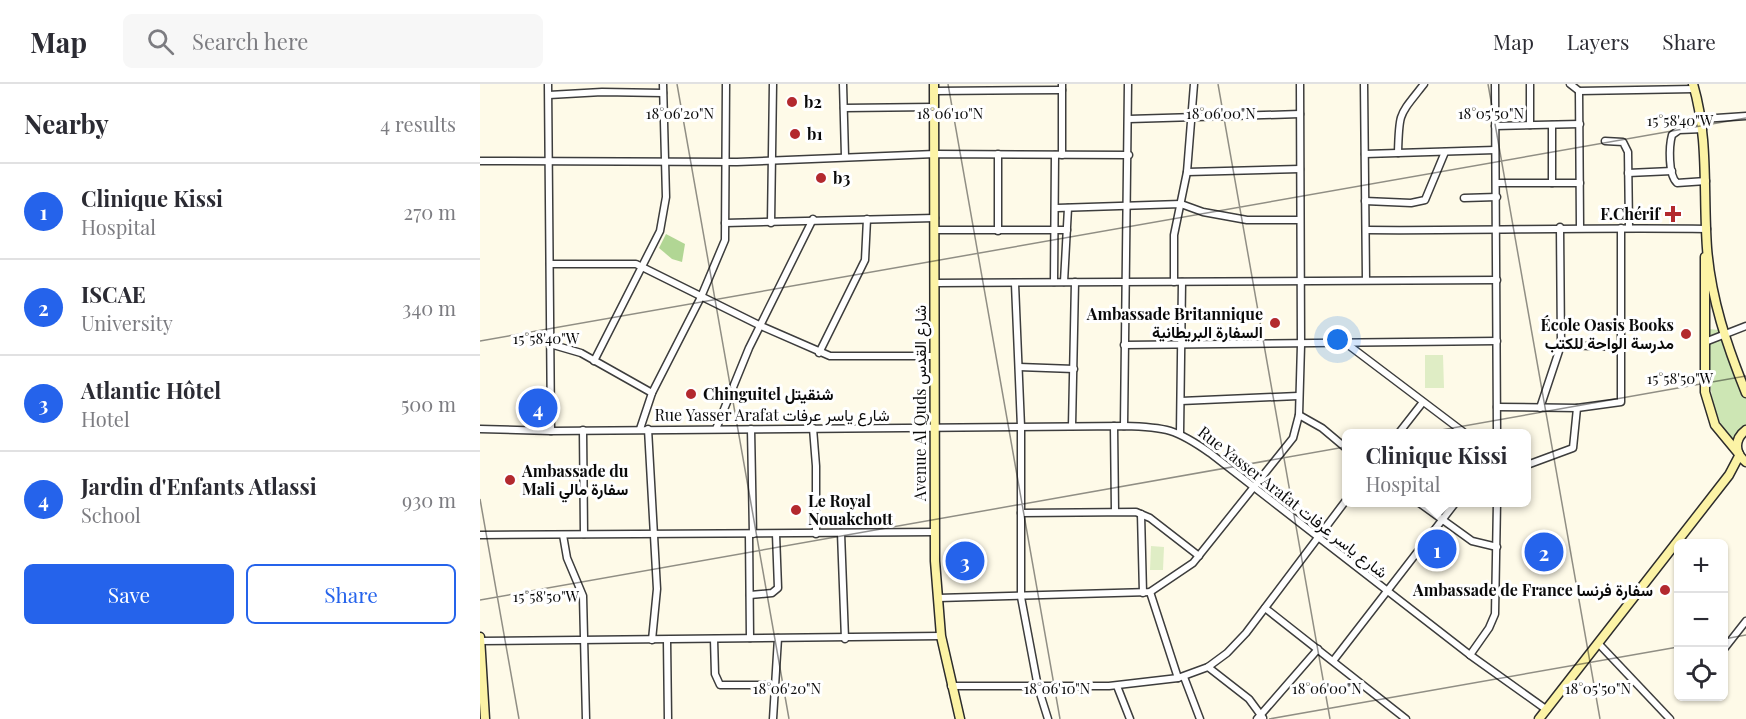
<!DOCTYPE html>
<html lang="en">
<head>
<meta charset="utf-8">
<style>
  body { margin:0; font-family:"Playfair Display",Vazirmatn,serif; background:#f7f7f7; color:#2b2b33 }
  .controls { position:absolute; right:18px; bottom:18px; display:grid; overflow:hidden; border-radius:9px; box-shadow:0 2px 4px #0004 }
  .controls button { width:54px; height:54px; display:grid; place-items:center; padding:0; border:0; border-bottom:2px solid #e1e1e2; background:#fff; color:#2b2b33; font:30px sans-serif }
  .you { position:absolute; left:858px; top:256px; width:21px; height:21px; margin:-15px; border:4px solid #fff; border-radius:50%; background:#1a73e8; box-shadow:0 0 0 9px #1a73e833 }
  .badge { display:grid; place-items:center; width:39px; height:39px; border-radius:50%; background:#2563eb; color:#fff; font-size:20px; font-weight:700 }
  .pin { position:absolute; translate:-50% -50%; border:3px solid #fff; box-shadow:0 2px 6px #0006 }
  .popup { position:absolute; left:862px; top:345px; width:189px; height:78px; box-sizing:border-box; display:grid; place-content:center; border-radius:9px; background:#fff; filter:drop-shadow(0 2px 4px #0005); font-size:20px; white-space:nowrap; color:#7c7c81 }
  .popup b { font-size:22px; color:#2b2b33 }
  .popup::after { content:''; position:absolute; left:50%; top:100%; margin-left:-12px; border:12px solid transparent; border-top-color:#fff }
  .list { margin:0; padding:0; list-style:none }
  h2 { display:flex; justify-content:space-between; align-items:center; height:78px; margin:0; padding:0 24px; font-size:26px }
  h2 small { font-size:20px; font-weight:400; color:#7c7c81 }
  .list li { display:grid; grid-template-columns:39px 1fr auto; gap:18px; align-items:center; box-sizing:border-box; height:96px; padding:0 24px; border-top:2px solid #e1e1e2 }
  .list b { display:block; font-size:22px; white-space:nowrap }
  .list p { margin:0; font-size:20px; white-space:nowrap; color:#7c7c81 }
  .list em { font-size:20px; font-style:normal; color:#7c7c81 }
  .actions { display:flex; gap:12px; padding:18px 24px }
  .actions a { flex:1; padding:14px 0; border:2px solid #2563eb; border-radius:9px; text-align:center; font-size:21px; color:#2563eb }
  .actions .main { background:#2563eb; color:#fff }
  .icon { flex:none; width:33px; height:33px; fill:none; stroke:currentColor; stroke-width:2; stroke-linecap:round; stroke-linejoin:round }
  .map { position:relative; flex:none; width:1266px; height:635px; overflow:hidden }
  header { display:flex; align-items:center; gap:36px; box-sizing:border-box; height:84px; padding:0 30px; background:#fff; border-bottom:2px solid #e1e1e2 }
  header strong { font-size:28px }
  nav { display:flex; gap:33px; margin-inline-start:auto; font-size:21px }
  .search { width:420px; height:54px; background:#f7f7f7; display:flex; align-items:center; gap:15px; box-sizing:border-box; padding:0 21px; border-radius:9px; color:#7c7c81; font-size:22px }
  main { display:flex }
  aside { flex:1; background:#fff }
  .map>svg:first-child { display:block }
  .green { fill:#cde6b4 }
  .forest { fill:#b1d694 }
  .pitch { fill:#dfedc5 }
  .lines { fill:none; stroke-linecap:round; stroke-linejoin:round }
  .street-casing { stroke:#3d3d3d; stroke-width:9 }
  .secondary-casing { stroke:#2c2c2c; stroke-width:11 }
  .street { stroke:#fff; stroke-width:6 }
  .secondary { stroke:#fcf3a5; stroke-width:8 }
  .ticks { fill:none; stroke:#0a0a0a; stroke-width:1.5; stroke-opacity:0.45 }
  .poi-dot { fill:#b3292e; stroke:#fff; stroke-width:2 }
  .labels { text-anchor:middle; stroke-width:6; stroke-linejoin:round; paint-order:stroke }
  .poi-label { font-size:16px; font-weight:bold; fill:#0a0a0a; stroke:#fff; text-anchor:start }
  .street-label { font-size:16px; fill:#0a0a0a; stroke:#fff }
  .ticks-label { font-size:15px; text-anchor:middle; fill:#0a0a0a; stroke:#fff; stroke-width:6; stroke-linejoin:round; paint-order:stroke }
</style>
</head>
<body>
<header>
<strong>Map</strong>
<div class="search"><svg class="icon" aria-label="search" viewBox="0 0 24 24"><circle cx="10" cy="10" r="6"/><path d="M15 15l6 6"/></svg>Search here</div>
<nav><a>Map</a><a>Layers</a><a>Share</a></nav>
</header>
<main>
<aside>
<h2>Nearby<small>4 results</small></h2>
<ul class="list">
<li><span class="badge">1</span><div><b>Clinique Kissi</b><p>Hospital</p></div><em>270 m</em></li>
<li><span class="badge">2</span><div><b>ISCAE</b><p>University</p></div><em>340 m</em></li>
<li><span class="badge">3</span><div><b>Atlantic Hôtel</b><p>Hotel</p></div><em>500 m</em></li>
<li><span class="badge">4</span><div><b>Jardin d'Enfants Atlassi</b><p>School</p></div><em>930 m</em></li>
</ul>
<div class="actions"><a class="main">Save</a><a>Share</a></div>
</aside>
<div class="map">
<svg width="1266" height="635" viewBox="0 0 1266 635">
  <rect width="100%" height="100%" fill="#fefae8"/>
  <path class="green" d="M 1229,245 L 1239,246 L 1266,311 L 1266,341 L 1255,352 L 1253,359 C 1225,322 1230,290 1229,245 Z"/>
  <path class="forest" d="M 186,150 L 205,160 L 202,178 L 192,175 L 179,164 Z"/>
  <g class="pitch">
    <path d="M 945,271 L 963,271 L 964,304 L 945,304 Z"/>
    <path d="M 671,462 L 684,463 L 683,486 L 670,486 Z"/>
  </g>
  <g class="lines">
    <g class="street-casing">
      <g id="street">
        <path d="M 68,0 L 71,347"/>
        <path d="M 363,0 L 365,72"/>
        <path d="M 582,0 L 582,71"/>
        <path d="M 884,0 L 886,196"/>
        <path d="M 1015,0 L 1017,350"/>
        <path d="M 1050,0 L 1050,41"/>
        <path d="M 1090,0 L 1099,7 L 1214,5"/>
        <path d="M 455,7 L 582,6"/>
        <path d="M 1099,7 L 1100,143"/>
        <path d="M 69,11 L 122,8 L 183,9"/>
        <path d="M 364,24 L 454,23"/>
        <path d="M 649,35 L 820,30"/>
        <path d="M 1222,35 L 1266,32"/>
        <path d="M 1072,41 L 1072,99"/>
        <path d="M 1015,42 L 1100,40"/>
        <path d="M 1223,45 L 1199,46 L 1192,51 C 1189,62 1188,91 1197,99 L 1226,97"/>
        <path d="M 1125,57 L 1143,58 L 1148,68 L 1149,144"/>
        <path d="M 918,69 C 919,27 919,32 944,0"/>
        <path d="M 518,70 L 518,147"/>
        <path d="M 885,70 L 1015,66"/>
        <path d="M 0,77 L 257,78 L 455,70 L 649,71"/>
        <path d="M 707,88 L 820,85"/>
        <path d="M 1148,89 L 1192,87"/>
        <path d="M 1017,99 L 1100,99"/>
        <path d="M 984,114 L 1017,113"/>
        <path d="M 885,117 L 931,119 L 945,116 L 965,68"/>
        <path d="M 577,124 L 701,120 L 723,128 L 767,136 L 820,136"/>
        <path d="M 245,139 L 455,134"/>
        <path d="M 291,139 L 293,0"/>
        <path d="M 455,146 L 587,146"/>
        <path d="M 886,146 C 1000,147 1113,143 1227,145"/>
        <path d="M 70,180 L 156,180 L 281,242 L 350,272 L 455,272"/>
        <path d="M 574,198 L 575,71"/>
        <path d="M 584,198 L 588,124"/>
        <path d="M 694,198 L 694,151 L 707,88 L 714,0"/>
        <path d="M 456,199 L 1017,196"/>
        <path d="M 535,200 L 541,343 L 541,513 L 558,603 L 568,635"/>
        <path d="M 1225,258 L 1266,242"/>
        <path d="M 70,260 L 101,269 L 172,309"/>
        <path d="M 867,260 L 986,350"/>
        <path d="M 644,261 L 1017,257"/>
        <path d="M 1081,261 L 1143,263"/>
        <path d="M 339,269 L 385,176 L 387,135"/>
        <path d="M 114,277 L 180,147 L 186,113 L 183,0"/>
        <path d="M 539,283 L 594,285"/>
        <path d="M 701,317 L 818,312"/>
        <path d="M 1017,323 L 1097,324 L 1141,318 L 1141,144"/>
        <path d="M 1060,324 L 1081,261 L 1080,143"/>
        <path d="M 819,331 L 842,344 L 867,365"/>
        <path d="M 592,342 L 595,198"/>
        <path d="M 634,342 L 635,427"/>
        <path d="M 644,342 L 648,0"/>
        <path d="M 333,344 L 336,382 L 336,450"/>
        <path d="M 0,345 L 71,347 L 644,342 C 686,343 696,345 730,369 L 990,571 L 1067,626"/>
        <path d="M 160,345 L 172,309 L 221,213 L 245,156 L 246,0"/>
        <path d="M 168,345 L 177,505 L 172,556"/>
        <path d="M 236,345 L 269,264 L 333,135"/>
        <path d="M 271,345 L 273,450"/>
        <path d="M 103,346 L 104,450"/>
        <path d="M 700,349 L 702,198"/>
        <path d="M 918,350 L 943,318"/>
        <path d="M 1047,381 L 1093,364 L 1097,324"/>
        <path d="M 938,418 L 992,457 L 1017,463"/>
        <path d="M 541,429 L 656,428 L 670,434 L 719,472"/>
        <path d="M 661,430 L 663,509"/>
        <path d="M 361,449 L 365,555"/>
        <path d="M 269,450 L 270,554"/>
        <path d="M 0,451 L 455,448"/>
        <path d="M 83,451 L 87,474 L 103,512 L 106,635"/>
        <path d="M 670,508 L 698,594"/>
        <path d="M 270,511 L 292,509 L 298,504 L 296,450"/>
        <path d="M 458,514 L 670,508 L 713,479 L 813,354 L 819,331 L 821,261 L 820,0"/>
        <path d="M 785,524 L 926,635"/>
        <path d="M 234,555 L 235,590 L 240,601 L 295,601"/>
        <path d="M 187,556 L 188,635"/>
        <path d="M 0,557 L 461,552"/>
        <path d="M 1118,559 L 1190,635"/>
        <path d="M 1244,565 L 1266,537"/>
        <path d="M 990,571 L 1009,544 L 1015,530 L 1017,418"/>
        <path d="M 853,577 L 976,418"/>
        <path d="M 728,583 L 769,615 L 783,634"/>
        <path d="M 704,593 L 720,635"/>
        <path d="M 471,602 L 629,602 L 698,594 L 728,583 L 747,569 L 766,549 L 867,415"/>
        <path d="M 637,602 L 650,635"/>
        <path d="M 293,635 L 298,554"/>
        <path d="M 777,635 L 838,565"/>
      </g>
    </g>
    <g class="secondary-casing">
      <g id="secondary">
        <path d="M 454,0 L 455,477 L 461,552 L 480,635"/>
        <path d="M 1213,0 C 1229,54 1223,108 1227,164 C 1231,215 1247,262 1266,309"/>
        <path d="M 1225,173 L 1225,308 L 1235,341 L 1259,370"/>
        <path d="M 1266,346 C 1254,355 1254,369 1266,378"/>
        <path d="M 0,553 L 5,635"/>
        <path d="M 1059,635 L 1249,391 L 1259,372"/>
      </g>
    </g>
    <use href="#street" class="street"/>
    <use href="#secondary" class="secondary"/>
  </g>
  <path class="ticks" d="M 197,0 L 309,635M 468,0 L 580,635M 738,0 L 850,635M 1008,0 L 1120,635M 0,257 L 1266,34M 0,415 L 39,635M 0,516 L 1266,292M 1244,555 L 1266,551M 789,635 L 1198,563"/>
  <g class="poi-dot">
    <circle cx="312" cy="18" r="6"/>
    <circle cx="315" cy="50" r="6"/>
    <circle cx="341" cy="94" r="6"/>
    <path d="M1190 121h6v6h6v6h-6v6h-6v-6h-6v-6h6z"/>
    <circle cx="795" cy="239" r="6"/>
    <circle cx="1206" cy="250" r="6"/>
    <circle cx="211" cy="310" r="6"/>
    <circle cx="30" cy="396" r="6"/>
    <circle cx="316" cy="426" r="6"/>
    <circle cx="1185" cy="506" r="6"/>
  </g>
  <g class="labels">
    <g class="poi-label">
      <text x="324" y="24">b2</text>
      <text x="327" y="56">b1</text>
      <text x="353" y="100">b3</text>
      <text x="1180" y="136" text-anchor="end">F.Chérif</text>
      <text x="783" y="236" text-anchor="end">Ambassade Britannique<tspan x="783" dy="18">السفارة البريطانية</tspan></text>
      <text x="1194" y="247" text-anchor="end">École Oasis Books<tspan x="1194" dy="18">مدرسة الواحة للكتب</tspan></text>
      <text x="223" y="316">Chinguitel شنقيتل</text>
      <text x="42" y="393">Ambassade du<tspan x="42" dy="18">Mali سفارة مالي</tspan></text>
      <text x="328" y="423">Le Royal<tspan x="328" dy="18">Nouakchott</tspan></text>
      <text x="1173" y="512" text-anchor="end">Ambassade de France سفارة فرنسا</text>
    </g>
    <g class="street-label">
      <text transform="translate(440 319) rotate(-90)" y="6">Avenue Al Quds شارع القدس</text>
      <text x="292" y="337">Rue Yasser Arafat شارع ياسر عرفات</text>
      <text transform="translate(813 418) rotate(38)" y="6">Rue Yasser Arafat شارع ياسر عرفات</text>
    </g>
  </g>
  <g class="ticks-label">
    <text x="200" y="35">18°06'20"N</text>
    <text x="470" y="35">18°06'10"N</text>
    <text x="741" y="35">18°06'00"N</text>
    <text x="1011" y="35">18°05'50"N</text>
    <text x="1200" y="42">15°58'40"W</text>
    <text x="66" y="260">15°58'40"W</text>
    <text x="1200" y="300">15°58'50"W</text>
    <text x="66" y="518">15°58'50"W</text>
    <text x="307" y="610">18°06'20"N</text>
    <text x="577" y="610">18°06'10"N</text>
    <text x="847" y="610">18°06'00"N</text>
    <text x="1118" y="610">18°05'50"N</text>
  </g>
</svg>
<div class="controls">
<button>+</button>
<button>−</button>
<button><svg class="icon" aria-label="locate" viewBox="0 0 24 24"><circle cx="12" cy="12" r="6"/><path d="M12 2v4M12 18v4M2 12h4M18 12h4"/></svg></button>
</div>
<div class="you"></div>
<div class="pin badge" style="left:957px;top:465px">1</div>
<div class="popup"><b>Clinique Kissi</b>Hospital</div>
<div class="pin badge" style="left:1064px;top:468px">2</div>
<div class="pin badge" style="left:485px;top:477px">3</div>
<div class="pin badge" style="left:58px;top:324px">4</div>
</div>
</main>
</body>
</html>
